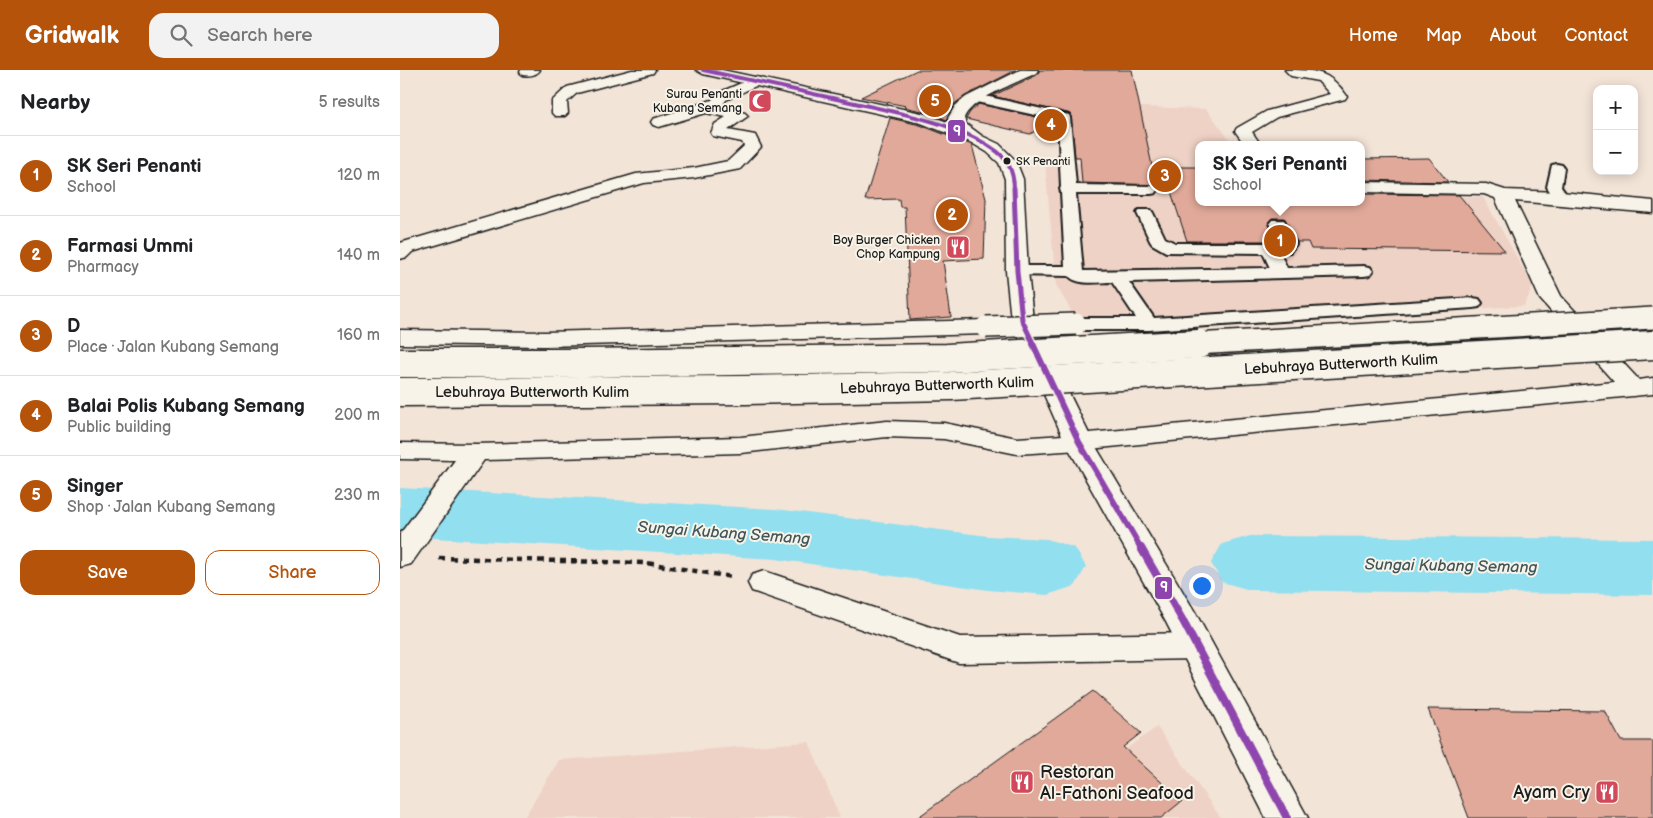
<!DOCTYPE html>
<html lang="en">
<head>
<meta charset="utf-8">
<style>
  body { margin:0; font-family:"Balsamiq Sans",sans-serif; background:#f2f2f2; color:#202124 }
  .controls { position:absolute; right:15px; top:15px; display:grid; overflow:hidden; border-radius:10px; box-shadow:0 2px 12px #0003 }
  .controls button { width:45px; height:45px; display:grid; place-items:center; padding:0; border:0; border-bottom:1px solid #e0e0e0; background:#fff; color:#202124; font:25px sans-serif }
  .you { position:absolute; left:801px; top:515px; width:18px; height:18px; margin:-12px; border:4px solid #fff; border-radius:50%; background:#1a73e8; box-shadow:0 0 0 8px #1a73e833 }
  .badge { display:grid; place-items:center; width:32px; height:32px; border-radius:50%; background:#b45309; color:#fff; font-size:16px; font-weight:700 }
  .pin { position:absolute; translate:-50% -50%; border:2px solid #fff; box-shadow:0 1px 5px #0006 }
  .popup { position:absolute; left:795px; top:71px; width:170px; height:65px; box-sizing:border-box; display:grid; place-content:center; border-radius:10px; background:#fff; filter:drop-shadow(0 1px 4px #0005); font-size:16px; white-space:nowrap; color:#757577 }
  .popup b { font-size:19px; color:#202124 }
  .popup::after { content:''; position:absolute; left:50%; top:100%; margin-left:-10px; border:10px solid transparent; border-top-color:#fff }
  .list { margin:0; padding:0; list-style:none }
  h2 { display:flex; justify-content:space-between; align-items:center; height:65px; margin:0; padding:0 20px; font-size:21px }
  h2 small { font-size:16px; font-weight:400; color:#757577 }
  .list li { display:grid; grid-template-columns:32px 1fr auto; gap:15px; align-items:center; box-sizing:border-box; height:80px; padding:0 20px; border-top:1px solid #e0e0e0 }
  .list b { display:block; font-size:19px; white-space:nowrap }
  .list p { margin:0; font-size:16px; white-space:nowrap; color:#757577 }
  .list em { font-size:16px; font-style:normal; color:#757577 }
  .actions { display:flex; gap:10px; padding:15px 20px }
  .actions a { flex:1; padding:11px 0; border:1px solid #b45309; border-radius:15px; text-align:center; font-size:18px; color:#b45309 }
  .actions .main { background:#b45309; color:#fff }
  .icon { flex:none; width:28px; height:28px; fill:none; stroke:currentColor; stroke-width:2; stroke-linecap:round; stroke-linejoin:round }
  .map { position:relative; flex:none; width:1253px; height:748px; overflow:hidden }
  header { display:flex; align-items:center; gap:30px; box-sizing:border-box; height:70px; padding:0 25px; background:#b45309; color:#fff }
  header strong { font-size:24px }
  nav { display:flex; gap:28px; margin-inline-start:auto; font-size:18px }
  .search { width:350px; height:45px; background:#f2f2f2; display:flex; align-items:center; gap:12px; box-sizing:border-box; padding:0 18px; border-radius:15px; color:#757577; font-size:19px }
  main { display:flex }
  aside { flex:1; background:#fff }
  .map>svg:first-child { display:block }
  .built { fill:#eed2c5 }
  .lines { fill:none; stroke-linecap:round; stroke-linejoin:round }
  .river { fill:#91dfef; fill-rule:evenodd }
  .building { fill:#e1a999; stroke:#1c1c1c }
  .lane-casing { stroke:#1c1c1c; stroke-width:4 }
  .street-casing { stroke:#1c1c1c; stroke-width:3 }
  .secondary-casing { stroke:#1c1c1c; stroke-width:3 }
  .path { stroke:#1c1c1c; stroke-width:4.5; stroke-dasharray:6 5; stroke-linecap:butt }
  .lane { fill:#f7f3e8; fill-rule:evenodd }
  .street { fill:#f7f3e8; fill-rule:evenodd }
  .secondary { fill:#f7f3e8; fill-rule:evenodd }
  .street-bridge-casing { stroke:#1c1c1c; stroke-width:24; stroke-linecap:butt }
  .highway-bridge-far1-casing { stroke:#1c1c1c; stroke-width:24; stroke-linecap:butt }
  .highway-bridge-casing { stroke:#1c1c1c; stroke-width:31; stroke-linecap:butt }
  .street-bridge { stroke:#f7f3e8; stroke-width:21 }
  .highway-bridge-far1 { stroke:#f7f3e8; stroke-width:21 }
  .highway-bridge { stroke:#f7f3e8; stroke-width:28 }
  .bus-1-far3-casing { stroke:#f7f3e8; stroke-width:5.5 }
  .bus-1-far2-casing { stroke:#f7f3e8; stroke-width:8 }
  .bus-1-far1-casing { stroke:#f7f3e8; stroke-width:10 }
  .bus-1-casing { stroke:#f7f3e8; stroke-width:12 }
  .bus-1-far3 { stroke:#8e44ad; stroke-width:4 }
  .bus-1-far2 { stroke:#8e44ad; stroke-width:5 }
  .bus-1-far1 { stroke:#8e44ad; stroke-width:6 }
  .bus-1 { stroke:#8e44ad; stroke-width:8 }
  .bus-dot { fill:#1c1c1c; stroke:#f7f3e8; stroke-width:2 }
  .labels { text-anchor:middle; stroke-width:4; stroke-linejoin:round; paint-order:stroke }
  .far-bus-label { font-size:11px; fill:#1c1c1c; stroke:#f7f3e8; text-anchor:start }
  .far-poi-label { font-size:12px; fill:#1c1c1c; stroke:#f7f3e8; text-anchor:end }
  .street-label { font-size:15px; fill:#1c1c1c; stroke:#f7f3e8 }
  .water-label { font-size:16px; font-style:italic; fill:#3f565b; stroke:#f7f3e8 }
  .near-poi-label { font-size:18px; fill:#1c1c1c; stroke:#f7f3e8; text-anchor:start }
  .line-badge { stroke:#f7f3e8; stroke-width:2 }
  .badge-label { font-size:14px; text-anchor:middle; font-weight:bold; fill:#fff }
</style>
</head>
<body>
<header>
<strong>Gridwalk</strong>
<div class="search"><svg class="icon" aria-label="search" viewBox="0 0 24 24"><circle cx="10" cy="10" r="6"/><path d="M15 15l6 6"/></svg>Search here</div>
<nav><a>Home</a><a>Map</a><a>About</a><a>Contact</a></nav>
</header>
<main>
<aside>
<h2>Nearby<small>5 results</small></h2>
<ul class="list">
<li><span class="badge">1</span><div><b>SK Seri Penanti</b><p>School</p></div><em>120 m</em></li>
<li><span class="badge">2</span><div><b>Farmasi Ummi</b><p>Pharmacy</p></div><em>140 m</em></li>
<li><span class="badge">3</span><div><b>D</b><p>Place · Jalan Kubang Semang</p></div><em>160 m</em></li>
<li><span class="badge">4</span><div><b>Balai Polis Kubang Semang</b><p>Public building</p></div><em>200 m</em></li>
<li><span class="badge">5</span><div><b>Singer</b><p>Shop · Jalan Kubang Semang</p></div><em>230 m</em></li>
</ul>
<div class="actions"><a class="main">Save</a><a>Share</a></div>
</aside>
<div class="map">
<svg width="1253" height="748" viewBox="0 0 1253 748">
  <rect width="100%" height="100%" fill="#f3e4d8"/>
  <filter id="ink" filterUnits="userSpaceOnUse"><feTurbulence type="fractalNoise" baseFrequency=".02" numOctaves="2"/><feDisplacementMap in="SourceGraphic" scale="10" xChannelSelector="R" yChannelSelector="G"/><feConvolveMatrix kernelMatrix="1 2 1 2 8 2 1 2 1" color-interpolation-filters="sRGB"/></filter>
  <g filter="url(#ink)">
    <g class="built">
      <path d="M 710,36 L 806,39 L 834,75 L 799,75 L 799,132 L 961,132 L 961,127 L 1083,127 L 1133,216 L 1124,236 L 682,260 L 656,215 L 645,93 L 724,93 Z"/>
      <path d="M 757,657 L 821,748 L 629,748 Z"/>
      <path d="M 409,672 L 440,748 L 124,748 L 159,690 Z"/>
    </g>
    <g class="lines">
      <g class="river">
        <path d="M 0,418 L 376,439 L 588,466 L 647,469 L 675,478 L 686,497 L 675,516 L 647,525 L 588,520 L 376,489 L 0,466 Z"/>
        <path d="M 850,466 L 1253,469 L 1253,525 L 850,520 L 822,512 L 811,493 L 822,474 Z"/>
      </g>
    </g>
    <g class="building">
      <path d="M 517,0 L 616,0 L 565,26 L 553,35 L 547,50 L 526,42 L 504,37 L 506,36 L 461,27 Z"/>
      <path d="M 640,0 L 732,0 L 756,115 L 682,113 L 680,87 L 675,87 L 671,44 L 592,26 L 637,5 Z"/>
      <path d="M 579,34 L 654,51 L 630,64 L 566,49 L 570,42 Z"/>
      <path d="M 490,48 L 520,55 L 572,75 L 586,129 L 584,189 L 543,191 L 551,247 L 510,250 L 505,137 L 500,137 L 499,129 L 465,130 Z"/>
      <path d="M 1029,88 L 1048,112 L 961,110 L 961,89 Z"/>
      <path d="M 763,97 L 799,97 L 799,132 L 961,132 L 961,124 L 1059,125 L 1105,181 L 911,179 L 908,172 L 897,172 L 884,148 L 872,148 L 868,152 L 876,171 L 787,171 Z"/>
      <path d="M 693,621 L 741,663 L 723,677 L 782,731 L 761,748 L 517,748 Z"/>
      <path d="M 1028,639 L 1205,641 L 1221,671 L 1253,671 L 1253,748 L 1069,748 Z"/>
    </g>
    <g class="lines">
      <g class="lane-casing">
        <g id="lane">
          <path d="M 576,24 L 669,45 L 670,48 L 676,115 L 751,116 L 756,117 L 758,120 L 756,123 L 751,124 L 676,124 L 683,201 L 870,198 L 863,183 L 766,182 L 752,174 L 750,171 L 737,143 L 739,140 L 751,140 L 753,143 L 765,168 L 775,173 L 879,173 L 870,153 L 872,150 L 884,150 L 896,174 L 890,182 L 880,183 L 887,198 L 964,196 L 970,197 L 973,201 L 970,205 L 964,206 L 729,212 L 754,248 L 1073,228 L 1079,229 L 1082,233 L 1079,237 L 1073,238 L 749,260 L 676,260 L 669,258 L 667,254 L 669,250 L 676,248 L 736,248 L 712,212 C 700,212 677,216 669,206 L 611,205 L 608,201 L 611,197 L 617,196 L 665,196 L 661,122 L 660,119 L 661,117 L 658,50 L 572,31 L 570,28 L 572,25 Z"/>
          <path d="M 1157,94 L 1162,95 L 1164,98 L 1161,117 L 1169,128 L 1166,131 L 1156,131 L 1147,117 L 1152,95 Z"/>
        </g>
      </g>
      <g class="street-casing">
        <g id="street">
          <path d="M 121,0 L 140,0 C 136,6 128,6 122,5 L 120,2 Z"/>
          <path d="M 232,0 L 255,0 L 253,3 L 177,23 L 167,32 L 168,43 L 165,46 L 155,46 L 152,43 L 152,31 L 167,17 Z"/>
          <path d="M 885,0 C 915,0 929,0 947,26 L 945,29 L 877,47 L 852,62 L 861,75 L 845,75 L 835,61 L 837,58 L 867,41 L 930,24 L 918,11 L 891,6 Z"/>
          <path d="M 355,7 L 360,8 L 362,11 L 360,14 L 326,30 L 321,37 L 345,43 L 348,46 L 328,60 L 355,65 L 361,77 L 340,99 L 294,108 L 244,113 L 12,182 L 7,187 L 0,189 L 0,173 L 236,104 L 294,98 L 328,91 L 344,76 L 342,72 L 313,66 L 311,63 L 315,54 L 326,47 L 306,43 L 259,57 L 253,55 L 251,52 L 253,49 L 312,30 L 316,24 Z"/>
          <path d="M 961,112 L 1086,114 L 1105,120 L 1161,122 L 1253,131 L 1253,143 L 1115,131 L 1161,226 L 1239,310 L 1253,308 L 1253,324 L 679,380 L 617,384 L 544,369 L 487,367 L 341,383 L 84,390 L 11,494 L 0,497 L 0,464 L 55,390 L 0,389 L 0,373 L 76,374 L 341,367 L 487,351 L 544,353 L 617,368 L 679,364 L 1214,312 L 1140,229 L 1095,128 L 1084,124 L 961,122 Z"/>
          <path d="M 586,250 L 594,252 L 598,257 L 594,262 L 586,264 L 145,276 L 0,274 L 0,260 L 145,262 Z"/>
          <path d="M 364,501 L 560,567 L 796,563 L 808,567 L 813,576 L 808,585 L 796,589 L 559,593 L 352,521 L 348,513 L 352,505 Z"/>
        </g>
      </g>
      <g class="secondary-casing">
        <path id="secondary" d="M 296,0 L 322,0 L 526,44 L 550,53 L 548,48 L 555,36 L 566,27 L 620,0 L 638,0 L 636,3 C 617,13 572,28 564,48 L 566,54 L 582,66 L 599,74 L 616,91 L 623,109 L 628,201 L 633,250 L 693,372 L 795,542 L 908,748 L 866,748 L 766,552 L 665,372 L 611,250 L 606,201 L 605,109 L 599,93 L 587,82 L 570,72 L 521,53 L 303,4 Z"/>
      </g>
      <path class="path" d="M 39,488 L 246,493 L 332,507"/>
      <use href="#lane" class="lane"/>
      <use href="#street" class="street"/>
      <use href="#secondary" class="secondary"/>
      <g class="street-bridge-casing">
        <path id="street-bridge" d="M 586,257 L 676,254"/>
      </g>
      <g class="highway-bridge-far1-casing">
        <path id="highway-bridge-far1" d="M 777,275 L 1253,248"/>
      </g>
      <g class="highway-bridge-casing">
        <g id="highway-bridge">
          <path d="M 0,293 L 184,293 L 547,288 L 799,274"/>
          <path d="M 0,322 L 346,320 L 551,316 L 1253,275"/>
        </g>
      </g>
      <use href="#street-bridge" class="street-bridge"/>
      <use href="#highway-bridge-far1" class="highway-bridge-far1"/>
      <use href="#highway-bridge" class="highway-bridge"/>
      <g class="bus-1-far3-casing">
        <path id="bus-1-far3" d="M 303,0 C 354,11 405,22 455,33 C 499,43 555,53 592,78 C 607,87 614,102 614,119"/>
      </g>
      <g class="bus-1-far2-casing">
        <path id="bus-1-far2" d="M 614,118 L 617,201 L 622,250 L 634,275"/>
      </g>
      <g class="bus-1-far1-casing">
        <path id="bus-1-far1" d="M 633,274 L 679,372 L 742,480"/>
      </g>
      <g class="bus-1-casing">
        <path id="bus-1" d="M 741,478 L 783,551 L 887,748"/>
      </g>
      <use href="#bus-1-far3" class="bus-1-far3"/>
      <use href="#bus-1-far2" class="bus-1-far2"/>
      <use href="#bus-1-far1" class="bus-1-far1"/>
      <use href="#bus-1" class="bus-1"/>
    </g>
  </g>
  <defs>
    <g id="mosque-square" transform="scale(1.25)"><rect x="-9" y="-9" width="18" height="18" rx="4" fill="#d1495b" stroke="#f7f3e8"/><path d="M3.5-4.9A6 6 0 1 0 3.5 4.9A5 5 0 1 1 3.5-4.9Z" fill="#fff"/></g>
    <g id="restaurant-square" transform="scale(1.25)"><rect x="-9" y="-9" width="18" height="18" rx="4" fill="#d1495b" stroke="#f7f3e8"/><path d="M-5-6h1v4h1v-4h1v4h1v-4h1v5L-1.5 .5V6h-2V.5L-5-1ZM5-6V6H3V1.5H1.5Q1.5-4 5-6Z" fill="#fff"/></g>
  </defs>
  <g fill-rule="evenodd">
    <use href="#mosque-square" x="360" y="31"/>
    <use href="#restaurant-square" x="558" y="177"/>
    <use href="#restaurant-square" x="622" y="712"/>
    <use href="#restaurant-square" x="1207" y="722"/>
  </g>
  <circle class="bus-dot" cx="607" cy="91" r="4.5"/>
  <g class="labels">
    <g class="far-bus-label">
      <text x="616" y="95">SK Penanti</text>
    </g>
    <g class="far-poi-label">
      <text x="342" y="28">Surau Penanti<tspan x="342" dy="14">Kubang Semang</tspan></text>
      <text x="540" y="174">Boy Burger Chicken<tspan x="540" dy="14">Chop Kampung</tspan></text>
    </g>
    <g class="street-label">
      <text transform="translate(941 294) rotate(-3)" y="5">Lebuhraya Butterworth Kulim</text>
      <text transform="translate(537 315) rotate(-2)" y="5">Lebuhraya Butterworth Kulim</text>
      <text x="132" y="327">Lebuhraya Butterworth Kulim</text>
    </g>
    <g class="water-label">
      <text transform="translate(324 462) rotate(4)" y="6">Sungai Kubang Semang</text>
      <text transform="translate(1051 495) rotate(1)" y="6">Sungai Kubang Semang</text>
    </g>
    <g class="near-poi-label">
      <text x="640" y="708">Restoran<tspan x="640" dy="21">Al-Fathoni Seafood</tspan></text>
      <text x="1190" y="728" text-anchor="end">Ayam Cry</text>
    </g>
  </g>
  <g class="line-badge">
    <rect x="547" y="49" width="19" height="24" rx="5" fill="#8e44ad"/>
    <rect x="754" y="506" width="19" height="24" rx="5" fill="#8e44ad"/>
  </g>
  <g class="badge-label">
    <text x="557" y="66">9</text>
    <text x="764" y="522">9</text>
  </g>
</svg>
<div class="controls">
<button>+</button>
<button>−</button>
</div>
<div class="you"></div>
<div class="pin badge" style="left:880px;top:171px">1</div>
<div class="popup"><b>SK Seri Penanti</b>School</div>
<div class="pin badge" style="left:552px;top:145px">2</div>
<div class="pin badge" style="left:765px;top:106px">3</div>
<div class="pin badge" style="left:651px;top:55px">4</div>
<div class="pin badge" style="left:535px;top:31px">5</div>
</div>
</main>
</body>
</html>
